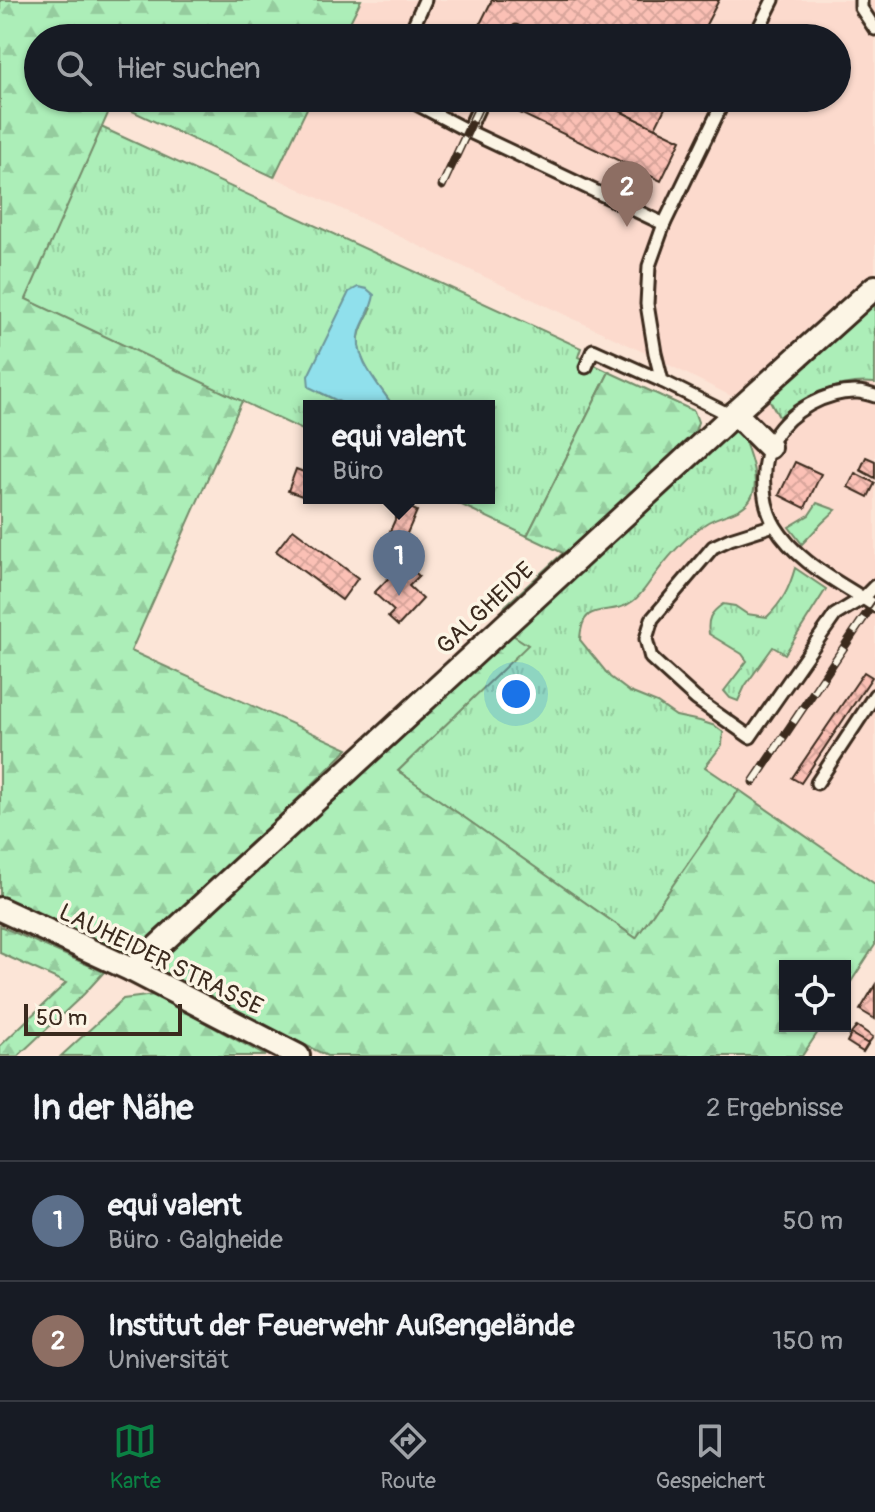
<!DOCTYPE html>
<html lang="de">
<head>
<meta charset="utf-8">
<style>
  body { margin:0; font-family:Pangolin,sans-serif; background:#20242c; color:#f1f3f6 }
  .controls { position:absolute; right:24px; bottom:24px; display:grid; overflow:hidden; border-radius:0px; box-shadow:0 2px 6px #0004 }
  .controls button { width:72px; height:72px; display:grid; place-items:center; padding:0; border:0; border-bottom:2px solid #363941; background:#171b24; color:#f1f3f6; font:40px sans-serif }
  .scale { position:absolute; left:24px; bottom:20px; width:158px; box-sizing:border-box; padding-left:8px; border:4px solid #3b2a1e; border-top:0; font-size:22px; line-height:28px; white-space:nowrap; color:#3b2a1e; -webkit-text-stroke:6px #fcf5e5; paint-order:stroke }
  .you { position:absolute; left:516px; top:694px; width:28px; height:28px; margin:-20px; border:6px solid #fff; border-radius:50%; background:#1a73e8; box-shadow:0 0 0 12px #1a73e833 }
  .badge { display:grid; place-items:center; width:52px; height:52px; border-radius:50%; background:#0b8043; color:#fff; font-size:26px; font-weight:700 }
  .pin { position:absolute; translate:-50% -66px; filter:drop-shadow(0 2px 4px #0008) }
  .pin::after { content:''; position:absolute; top:42px; width:28px; height:24px; background:inherit; clip-path:polygon(0 0,100% 0,50% 100%) }
  .popup { position:absolute; left:303px; top:400px; width:192px; height:104px; box-sizing:border-box; display:grid; place-content:center; border-radius:0px; background:#171b24; filter:drop-shadow(0 2px 6px #0005); font-size:26px; white-space:nowrap; color:#9ea1a6 }
  .popup b { font-size:30px; color:#f1f3f6 }
  .popup::after { content:''; position:absolute; left:50%; top:100%; margin-left:-16px; border:16px solid transparent; border-top-color:#171b24 }
  .list { margin:0; padding:0; list-style:none }
  h2 { display:flex; justify-content:space-between; align-items:center; height:104px; margin:0; padding:0 32px; font-size:34px }
  h2 small { font-size:26px; font-weight:400; color:#9ea1a6 }
  .list li { display:grid; grid-template-columns:52px 1fr auto; gap:24px; align-items:center; box-sizing:border-box; height:120px; padding:0 32px; border-top:2px solid #363941 }
  .list b { display:block; font-size:30px; white-space:nowrap }
  .list p { margin:0; font-size:26px; white-space:nowrap; color:#9ea1a6 }
  .list em { font-size:26px; font-style:normal; color:#9ea1a6 }
  .icon { flex:none; width:44px; height:44px; fill:none; stroke:currentColor; stroke-width:2; stroke-linecap:round; stroke-linejoin:round }
  .map { position:relative; flex:none; width:875px; height:1056px; overflow:hidden }
  .search { position:absolute; background:#171b24; box-shadow:0 2px 6px #0004; left:24px; right:24px; top:24px; height:88px; display:flex; align-items:center; gap:20px; box-sizing:border-box; padding:0 28px; border-radius:44px; color:#9ea1a6; font-size:30px }
  .sheet { height:344px; background:#171b24 }
  nav { display:flex; justify-content:space-around; align-items:center; box-sizing:border-box; height:112px; border-top:2px solid #363941; background:#171b24; font-size:22px; color:#9ea1a6 }
  nav a { display:grid; justify-items:center; gap:4px }
  nav .on { color:#0b8043 }
  .map>svg:first-child { display:block }
  .built { fill:#fcdacd }
  .grass { fill:url(#grass-tufts); stroke:#748c6b; stroke-width:2 }
  .forest { fill:url(#forest-firs); stroke:#748c6b; stroke-width:2 }
  .water { fill:#90e0ec; stroke:#6e979a; stroke-width:2 }
  .building { fill:url(#building-cross-hatch); stroke:#3b2a1e; stroke-width:2 }
  .lines { fill:none; stroke-linecap:round; stroke-linejoin:round }
  .lane-casing { stroke:#3b2a1e; stroke-width:17 }
  .street-casing { stroke:#3b2a1e; stroke-width:28 }
  .lane { stroke:#fcf5e5; stroke-width:11 }
  .street { stroke:#fcf5e5; stroke-width:22 }
  .tram { stroke:#3b2a1e; stroke-width:2 }
  .rail-casing { stroke:#3b2a1e; stroke-width:9 }
  .rail { stroke:#fcf5e5; stroke-width:6; stroke-dasharray:18; stroke-linecap:butt }
  .labels { text-anchor:middle; stroke-width:7; stroke-linejoin:round; paint-order:stroke }
  .street-label { font-size:24px; fill:#3b2a1e; stroke:#fcf5e5 }
</style>
</head>
<body>
<div class="map">
<svg width="875" height="1056" viewBox="0 0 875 1056">
  <defs>
    <pattern id="grass-tufts" width="24" height="20" patternUnits="userSpaceOnUse" patternTransform="scale(2)"><rect width="24" height="20" fill="#aceeb8"/><path d="M3 7l-1-3M5 7V3M7 7l1-3M15 17l-1-3M17 17v-4M19 17l1-3" fill="none" stroke="#95cc9e"/></pattern>
    <pattern id="forest-firs" width="22" height="20" patternUnits="userSpaceOnUse" patternTransform="scale(2)"><rect width="22" height="20" fill="#aceeb8"/><path d="M5 1l3.5 6h-7zM16 11l3.5 6h-7z" fill="#95cc9e"/></pattern>
    <pattern id="building-cross-hatch" width="8" height="8" patternUnits="userSpaceOnUse" patternTransform="scale(2)"><rect width="8" height="8" fill="#fbc0b5"/><path d="M0 0l8 8M0 8l8-8" fill="none" stroke="#d8a59b"/></pattern>
  </defs>
  <rect width="100%" height="100%" fill="#fce5d7"/>
  <filter id="ink" filterUnits="userSpaceOnUse"><feTurbulence type="fractalNoise" baseFrequency=".0125" numOctaves="2"/><feDisplacementMap in="SourceGraphic" scale="16" xChannelSelector="R" yChannelSelector="G"/><feConvolveMatrix kernelMatrix="1 2 1 2 8 2 1 2 1" color-interpolation-filters="sRGB"/></filter>
  <g filter="url(#ink)">
    <g class="built">
      <path d="M 361,0 L 875,0 L 875,276 L 737,399 L 637,349 L 274,177 L 312,98 L 837,98 L 837,38 L 342,38 Z"/>
      <path d="M 875,301 L 875,884 L 508,632 Z"/>
    </g>
    <g class="grass">
      <path d="M 101,127 L 581,348 L 578,357 L 609,372 L 527,536 L 447,498 L 489,498 L 489,406 L 393,406 C 381,387 355,361 359,337 C 361,326 367,316 372,307 L 319,392 L 348,406 L 309,406 L 309,433 L 25,299 Z"/>
      <path d="M 875,304 L 875,383 C 838,379 808,396 779,417 L 769,399 Z"/>
      <path d="M 731,430 L 743,436 C 749,453 760,479 752,496 C 744,514 719,514 705,524 C 687,536 670,555 657,572 C 649,582 643,594 633,601 C 610,619 582,596 580,640 L 610,677 L 630,692 L 657,703 L 676,716 L 700,721 L 715,726 L 723,732 L 722,745 L 705,767 L 739,790 L 637,939 L 398,771 L 527,645 L 508,632 Z"/>
      <path d="M 817,503 L 836,510 L 822,523 L 802,544 L 789,527 L 809,515 Z"/>
      <path d="M 795,568 L 826,589 L 785,654 L 773,647 L 745,686 L 738,701 L 730,698 L 724,691 L 747,661 L 742,654 L 709,634 C 707,619 710,613 723,604 L 735,606 L 747,614 L 767,617 C 783,601 789,589 795,568 Z"/>
    </g>
    <g class="forest">
      <path d="M 0,0 L 361,0 L 342,38 L 38,38 L 38,98 L 312,98 L 274,177 L 113,102 L 26,299 L 242,401 L 131,651 L 348,749 L 135,960 L 0,897 Z"/>
      <path d="M 609,372 L 694,411 L 698,422 L 694,434 L 498,624 L 505,606 L 563,553 L 527,536 Z"/>
      <path d="M 508,632 L 528,645 L 398,771 L 636,938 L 739,790 L 875,884 L 875,945 L 845,991 L 845,966 L 785,966 L 785,1026 L 822,1026 L 802,1056 L 327,1056 L 146,965 Z"/>
      <path d="M 0,926 L 104,972 L 84,994 L 18,1056 L 0,1056 L 0,1046 L 66,983 L 0,953 Z"/>
      <path d="M 154,995 L 266,1056 L 61,1056 L 123,999 Z"/>
    </g>
    <path class="water" d="M 358,287 L 367,289 L 374,295 C 372,309 364,319 360,331 C 352,357 380,386 393,406 L 348,406 L 309,387 L 308,376 L 349,292 Z"/>
    <g class="building">
      <path d="M 492,0 L 719,0 L 699,38 L 473,38 Z"/>
      <path d="M 494,98 L 593,98 L 681,140 L 661,181 L 493,100 Z"/>
      <path d="M 593,98 L 670,98 L 655,128 Z"/>
      <path d="M 866,457 L 875,461 L 875,478 L 860,470 Z"/>
      <path d="M 795,462 L 821,474 L 805,508 L 779,495 Z"/>
      <path d="M 296,469 L 309,474 L 308,498 L 288,491 Z"/>
      <path d="M 855,473 L 875,483 L 868,497 L 848,487 Z"/>
      <path d="M 402,504 L 417,511 L 405,538 L 390,531 Z"/>
      <path d="M 293,529 L 358,578 L 342,600 L 276,551 Z"/>
      <path d="M 404,562 L 419,576 L 409,586 L 423,599 L 398,626 L 388,617 L 394,611 L 374,593 Z"/>
      <path d="M 864,672 L 872,677 L 801,783 L 792,778 Z"/>
      <path d="M 875,985 L 875,1019 L 860,1010 Z"/>
      <path d="M 857,1026 L 873,1037 L 868,1044 L 851,1034 Z"/>
      <path d="M 851,1034 L 868,1044 L 863,1052 L 847,1042 Z"/>
    </g>
    <g class="lines">
      <g class="lane-casing">
        <g id="lane">
          <path d="M 861,0 L 861,8 L 875,29"/>
          <path d="M 408,38 L 425,0"/>
          <path d="M 754,38 L 773,0"/>
          <path d="M 405,98 L 468,131 L 664,224"/>
          <path d="M 725,98 L 664,224 L 649,266 L 647,304 L 655,353 L 662,381 L 732,416"/>
          <path d="M 468,131 L 483,98"/>
          <path d="M 586,367 L 593,350 L 662,381"/>
          <path d="M 875,396 C 869,394 863,392 857,392 C 826,391 790,411 774,437 C 759,462 761,502 775,526 C 798,564 840,582 875,606"/>
          <path d="M 774,525 L 730,539 L 713,547 L 652,619 L 646,639 L 651,658 L 696,699 L 750,737 L 835,615 L 863,598 L 875,586"/>
          <path d="M 817,783 L 875,695"/>
        </g>
      </g>
      <g class="street-casing">
        <g id="street">
          <path d="M 735,413 L 769,447"/>
          <path d="M 0,909 L 132,970 L 298,1056"/>
          <path d="M 132,970 L 735,413 L 875,287"/>
        </g>
      </g>
      <use href="#lane" class="lane"/>
      <use href="#street" class="street"/>
      <path class="tram" d="M 867,613 L 875,601"/>
      <g class="rail-casing">
        <g id="rail">
          <path d="M 511,38 L 516,28"/>
          <path d="M 442,186 L 483,98"/>
          <path d="M 753,782 L 867,613"/>
        </g>
      </g>
      <use href="#rail" class="rail"/>
    </g>
  </g>
  <g class="labels">
    <g class="street-label">
      <text transform="translate(485 608) rotate(-43)" y="8">GALGHEIDE</text>
      <text transform="translate(161 959) rotate(26)" y="8">LAUHEIDER STRASSE</text>
    </g>
  </g>
</svg>
<div class="controls">
<button><svg class="icon" aria-label="locate" viewBox="0 0 24 24"><circle cx="12" cy="12" r="6"/><path d="M12 2v4M12 18v4M2 12h4M18 12h4"/></svg></button>
</div>
<div class="scale">50 m</div>
<div class="you"></div>
<div class="pin badge" style="left:399px;top:596px;background:#5c6f8a">1</div>
<div class="popup"><b>equi valent</b>Büro</div>
<div class="pin badge" style="left:627px;top:227px;background:#8d6e63">2</div>
<div class="search"><svg class="icon" aria-label="search" viewBox="0 0 24 24"><circle cx="10" cy="10" r="6"/><path d="M15 15l6 6"/></svg>Hier suchen</div>
</div>
<section class="sheet">
<h2>In der Nähe<small>2 Ergebnisse</small></h2>
<ul class="list">
<li><span class="badge" style="background:#5c6f8a">1</span><div><b>equi valent</b><p>Büro · Galgheide</p></div><em>50 m</em></li>
<li><span class="badge" style="background:#8d6e63">2</span><div><b>Institut der Feuerwehr Außengelände</b><p>Universität</p></div><em>150 m</em></li>
</ul>
</section>
<nav>
<a class="on"><svg class="icon" aria-label="map" viewBox="0 0 24 24"><path d="M3 6l6-2 6 2 6-2v14l-6 2-6-2-6 2zM9 4v14M15 6v14"/></svg>Karte</a>
<a><svg class="icon" aria-label="directions" viewBox="0 0 24 24"><path d="M12 3l9 9-9 9-9-9zM9 14v-3h6M13 9l2 2-2 2"/></svg>Route</a>
<a><svg class="icon" aria-label="saved" viewBox="0 0 24 24"><path d="M7 4h10v16l-5-4-5 4z"/></svg>Gespeichert</a>
</nav>
</body>
</html>
